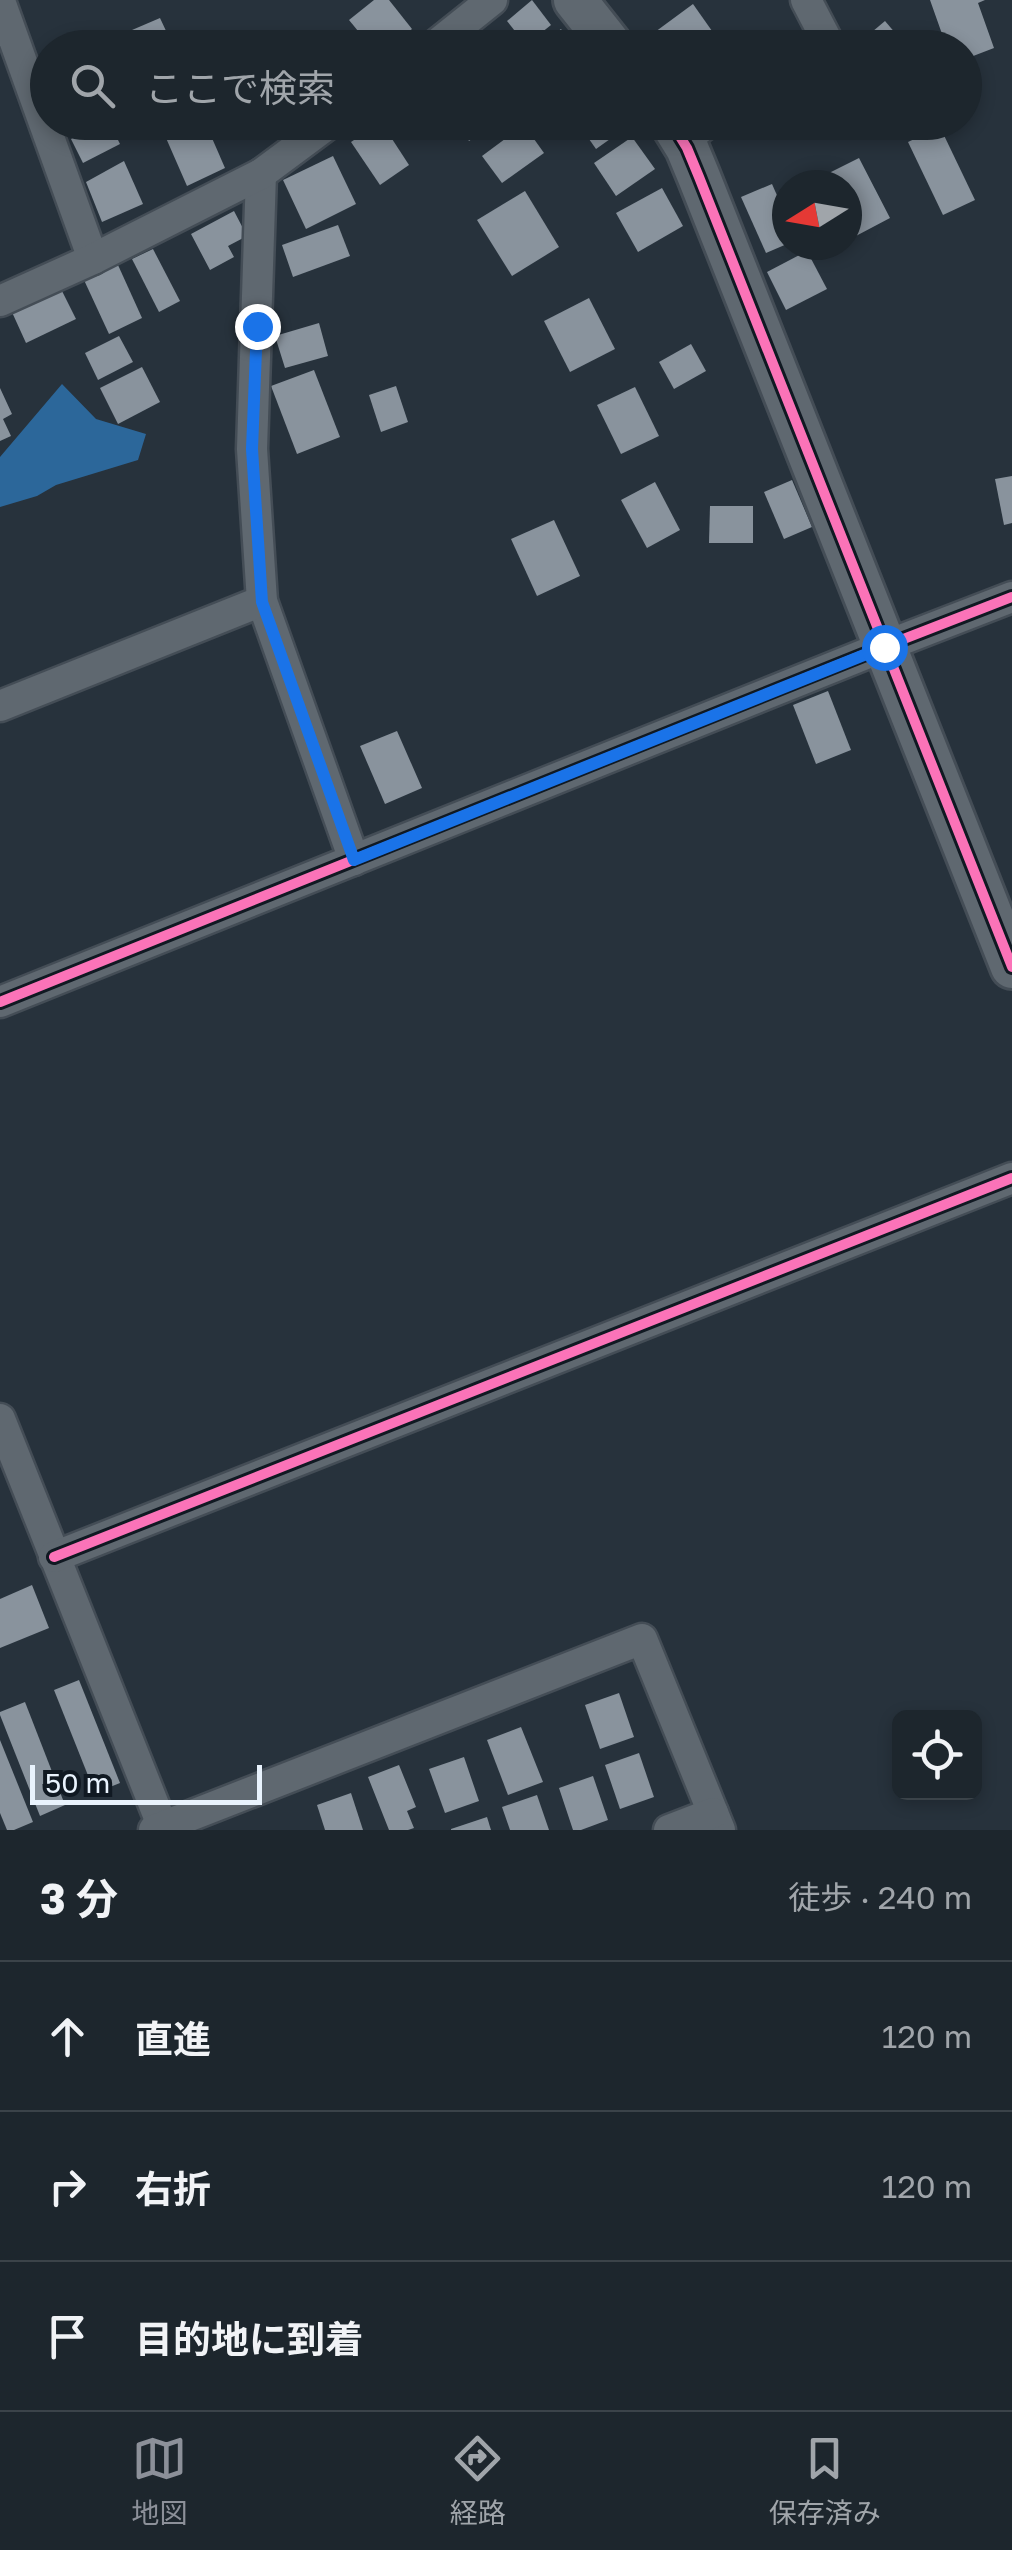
<!DOCTYPE html>
<html lang="ja">
<head>
<meta charset="utf-8">
<style>
  body { margin:0; font-family:"Golos Text","Noto Sans JP",sans-serif; background:#2a3239; color:#f1f3f6 }
  .controls { position:absolute; right:30px; bottom:30px; display:grid; overflow:hidden; border-radius:15px; box-shadow:0 5px 15px #0003 }
  .controls button { width:90px; height:90px; display:grid; place-items:center; padding:0; border:0; border-bottom:2px solid #3b4349; background:#1d262d; color:#f1f3f6; font:50px sans-serif }
  .compass { position:absolute; left:772px; top:170px; width:90px; height:90px; border-radius:50%; background:#1d262d; box-shadow:0 5px 15px #0003; rotate:259deg }
  .scale { position:absolute; left:30px; bottom:25px; width:232px; box-sizing:border-box; padding-left:10px; border:5px solid #e9f3fd; border-top:0; font-size:28px; line-height:35px; white-space:nowrap; color:#e9f3fd; -webkit-text-stroke:8px #101922; paint-order:stroke }
  .stop { position:absolute; width:30px; height:30px; margin:-22px; border:8px solid #1a73e8; border-radius:50%; background:#fff }
  .stop.end { background:#1a73e8; border-color:#fff; box-shadow:0 2px 10px #0008 }
  .list { margin:0; padding:0; list-style:none }
  h2 { display:flex; justify-content:space-between; align-items:center; height:130px; margin:0; padding:0 40px; font-size:42px }
  h2 small { font-size:32px; font-weight:400; color:#a0a5aa }
  .list li { display:grid; grid-template-columns:65px 1fr auto; gap:30px; align-items:center; box-sizing:border-box; height:150px; padding:0 40px; border-top:2px solid #3b4349 }
  .list b { display:block; font-size:38px; white-space:nowrap }
  .list em { font-size:32px; font-style:normal; color:#a0a5aa }
  .icon { flex:none; width:55px; height:55px; fill:none; stroke:currentColor; stroke-width:2; stroke-linecap:round; stroke-linejoin:round }
  .map { position:relative; flex:none; width:1012px; height:1830px; overflow:hidden }
  .search { position:absolute; background:#1d262d; box-shadow:0 5px 15px #0003; left:30px; right:30px; top:30px; height:110px; display:flex; align-items:center; gap:25px; box-sizing:border-box; padding:0 35px; border-radius:55px; color:#a0a5aa; font-size:38px }
  .sheet { height:580px; background:#1d262d }
  nav { display:flex; justify-content:space-around; align-items:center; box-sizing:border-box; height:140px; border-top:2px solid #3b4349; background:#1d262d; font-size:28px; color:#a0a5aa }
  nav a { display:grid; justify-items:center; gap:5px }
  nav .on { color:#8c9099 }
  .map>svg:first-child { display:block }
  .forest { fill:#2c679a }
  .building { fill:#89939d }
  .lines { fill:none; stroke-linecap:round; stroke-linejoin:round }
  .street-casing { stroke:#444d56; stroke-width:35 }
  .secondary-casing { stroke:#444d56; stroke-width:48 }
  .street { stroke:#5f6870; stroke-width:30 }
  .secondary { stroke:#5f6870; stroke-width:42 }
  .cycleway-casing { stroke:#101922; stroke-width:16 }
  .cycleway { stroke:#fb73b8; stroke-width:10 }
  .route { stroke:#1a73e8; stroke-width:12 }
</style>
</head>
<body>
<div class="map">
<svg width="1012" height="1830" viewBox="0 0 1012 1830">
  <rect width="100%" height="100%" fill="#27323c"/>
  <path class="forest" d="M 62,384 L 96,419 L 146,434 L 138,460 L 56,485 L 37,496 L 0,507 L 0,457 Z"/>
  <g class="building">
    <path d="M 374,0 L 389,0 L 412,29 L 389,48 L 372,48 L 349,20 Z"/>
    <path d="M 532,0 L 551,25 L 526,45 L 507,21 Z"/>
    <path d="M 930,0 L 985,0 L 978,3 L 994,48 L 968,58 L 969,62 L 964,63 L 964,48 L 947,48 Z"/>
    <path d="M 693,4 L 724,48 L 666,48 L 655,32 Z"/>
    <path d="M 160,18 L 174,48 L 131,48 L 125,33 Z"/>
    <path d="M 885,21 L 908,48 L 853,48 Z"/>
    <path d="M 561,29 L 574,48 L 535,48 Z"/>
    <path d="M 102,122 L 109,122 L 120,144 L 83,163 L 71,139 Z"/>
    <path d="M 159,122 L 205,122 L 225,168 L 187,186 Z"/>
    <path d="M 381,122 L 409,165 L 380,185 L 351,142 Z"/>
    <path d="M 457,122 L 498,122 L 469,141 Z"/>
    <path d="M 591,122 L 634,122 L 596,149 L 582,129 Z"/>
    <path d="M 524,125 L 544,153 L 502,183 L 482,156 Z"/>
    <path d="M 940,127 L 975,200 L 943,215 L 908,142 Z"/>
    <path d="M 632,137 L 655,169 L 616,196 L 594,163 Z"/>
    <path d="M 333,156 L 356,204 L 306,229 L 283,180 Z"/>
    <path d="M 859,158 L 890,218 L 854,237 L 847,223 L 847,185 L 828,185 L 823,176 Z"/>
    <path d="M 124,161 L 143,204 L 102,222 L 86,182 Z"/>
    <path d="M 772,184 L 787,218 L 787,244 L 766,253 L 741,197 Z"/>
    <path d="M 662,188 L 683,226 L 638,252 L 616,213 Z"/>
    <path d="M 525,191 L 559,247 L 512,276 L 477,220 Z"/>
    <path d="M 234,211 L 247,236 L 228,246 L 234,257 L 210,270 L 191,234 Z"/>
    <path d="M 338,225 L 350,256 L 293,277 L 282,245 Z"/>
    <path d="M 153,249 L 180,301 L 159,312 L 132,259 Z"/>
    <path d="M 807,251 L 827,289 L 786,310 L 767,272 Z"/>
    <path d="M 118,265 L 142,318 L 109,334 L 84,280 Z"/>
    <path d="M 60,287 L 76,319 L 26,343 L 11,310 Z"/>
    <path d="M 589,298 L 615,349 L 570,372 L 544,321 Z"/>
    <path d="M 319,323 L 328,356 L 285,368 L 275,336 Z"/>
    <path d="M 119,336 L 133,362 L 98,380 L 85,353 Z"/>
    <path d="M 691,344 L 706,371 L 674,389 L 659,362 Z"/>
    <path d="M 142,367 L 160,402 L 118,424 L 100,388 Z"/>
    <path d="M 314,370 L 340,437 L 297,454 L 271,386 Z"/>
    <path d="M 396,386 L 408,422 L 381,432 L 369,395 Z"/>
    <path d="M 635,387 L 659,436 L 621,454 L 597,405 Z"/>
    <path d="M 0,388 L 12,414 L 3,419 L 11,436 L 0,441 Z"/>
    <path d="M 1012,476 L 1012,523 L 1004,525 L 995,479 Z"/>
    <path d="M 792,480 L 812,527 L 784,539 L 764,492 Z"/>
    <path d="M 655,482 L 680,530 L 647,548 L 621,500 Z"/>
    <path d="M 710,506 L 753,506 L 753,543 L 709,543 Z"/>
    <path d="M 554,520 L 580,576 L 537,596 L 511,539 Z"/>
    <path d="M 828,691 L 851,750 L 816,764 L 793,705 Z"/>
    <path d="M 397,731 L 422,788 L 385,804 L 360,746 Z"/>
    <path d="M 32,1585 L 49,1628 L 0,1648 L 0,1599 Z"/>
    <path d="M 79,1680 L 120,1783 L 95,1793 L 54,1690 Z"/>
    <path d="M 619,1693 L 634,1737 L 600,1749 L 585,1705 Z"/>
    <path d="M 25,1702 L 65,1805 L 40,1816 L 0,1715 L 0,1712 Z"/>
    <path d="M 521,1727 L 543,1782 L 508,1795 L 487,1740 Z"/>
    <path d="M 0,1740 L 33,1822 L 14,1830 L 7,1830 L 0,1813 Z"/>
    <path d="M 639,1753 L 654,1797 L 620,1809 L 605,1765 Z"/>
    <path d="M 464,1757 L 479,1801 L 445,1813 L 429,1769 Z"/>
    <path d="M 399,1765 L 416,1807 L 407,1811 L 414,1828 L 408,1830 L 389,1830 L 368,1777 Z"/>
    <path d="M 593,1776 L 608,1820 L 581,1830 L 573,1830 L 559,1788 Z"/>
    <path d="M 351,1793 L 363,1830 L 325,1830 L 317,1805 Z"/>
    <path d="M 537,1795 L 549,1830 L 510,1830 L 502,1807 Z"/>
    <path d="M 487,1817 L 491,1830 L 451,1830 L 451,1829 Z"/>
  </g>
  <g class="lines">
    <g class="street-casing">
      <g id="street">
        <path d="M 806,0 L 831,48"/>
        <path d="M 0,1 L 93,259"/>
        <path d="M 432,48 L 492,0"/>
        <path d="M 682,141 L 709,122"/>
        <path d="M 261,174 L 252,449 L 262,601 L 354,860"/>
        <path d="M 0,301 L 93,259 L 261,174 L 331,122"/>
        <path d="M 0,706 L 262,601"/>
        <path d="M 0,1002 L 883,647 L 1012,597"/>
        <path d="M 0,1419 L 164,1830"/>
        <path d="M 54,1557 L 1012,1178"/>
        <path d="M 154,1830 L 642,1639 L 720,1830"/>
        <path d="M 669,1830 L 713,1813"/>
      </g>
    </g>
    <g class="secondary-casing">
      <g id="secondary">
        <path d="M 575,0 L 613,48"/>
        <path d="M 671,122 L 687,148 L 699,177 L 1012,967"/>
      </g>
    </g>
    <use href="#street" class="street"/>
    <use href="#secondary" class="secondary"/>
    <g class="cycleway-casing">
      <g id="cycleway">
        <path d="M 671,122 L 687,148 L 699,177 L 1012,967"/>
        <path d="M 0,1002 L 883,647 L 1012,597"/>
        <path d="M 54,1557 L 1012,1178"/>
      </g>
    </g>
    <use href="#cycleway" class="cycleway"/>
  </g>
  <g class="lines">
    <path class="route" d="M 257,326 L 252,449 L 262,602 L 354,860 L 884,647"/>
  </g>
</svg>
<div class="controls">
<button><svg class="icon" aria-label="locate" viewBox="0 0 24 24"><circle cx="12" cy="12" r="6"/><path d="M12 2v4M12 18v4M2 12h4M18 12h4"/></svg></button>
</div>
<svg class="compass" viewBox="-18 -18 36 36"><path d="M0-13l5 13h-10z" fill="#e53935"/><path d="M0 13l5-13h-10z" fill="#a0a5aa"/></svg>
<div class="scale">50 m</div>
<div class="stop" style="left:884px;top:647px"></div>
<div class="stop end" style="left:257px;top:326px"></div>
<div class="search"><svg class="icon" aria-label="search" viewBox="0 0 24 24"><circle cx="10" cy="10" r="6"/><path d="M15 15l6 6"/></svg>ここで検索</div>
</div>
<section class="sheet">
<h2>3 分<small>徒歩 · 240 m</small></h2>
<ul class="list">
<li><svg class="icon" aria-label="ahead" viewBox="0 0 24 24"><path d="M12 20V5M6 11l6-6 6 6"/></svg><div><b>直進</b></div><em>120 m</em></li>
<li><svg class="icon" aria-label="right" viewBox="0 0 24 24"><path d="M7 20v-9h11M14 6l5 5-5 5"/></svg><div><b>右折</b></div><em>120 m</em></li>
<li><svg class="icon" aria-label="arrive" viewBox="0 0 24 24"><path d="M6 21V4h12l-3 4 3 4H6"/></svg><div><b>目的地に到着</b></div></li>
</ul>
</section>
<nav>
<a class="on"><svg class="icon" aria-label="map" viewBox="0 0 24 24"><path d="M3 6l6-2 6 2 6-2v14l-6 2-6-2-6 2zM9 4v14M15 6v14"/></svg>地図</a>
<a><svg class="icon" aria-label="directions" viewBox="0 0 24 24"><path d="M12 3l9 9-9 9-9-9zM9 14v-3h6M13 9l2 2-2 2"/></svg>経路</a>
<a><svg class="icon" aria-label="saved" viewBox="0 0 24 24"><path d="M7 4h10v16l-5-4-5 4z"/></svg>保存済み</a>
</nav>
</body>
</html>
